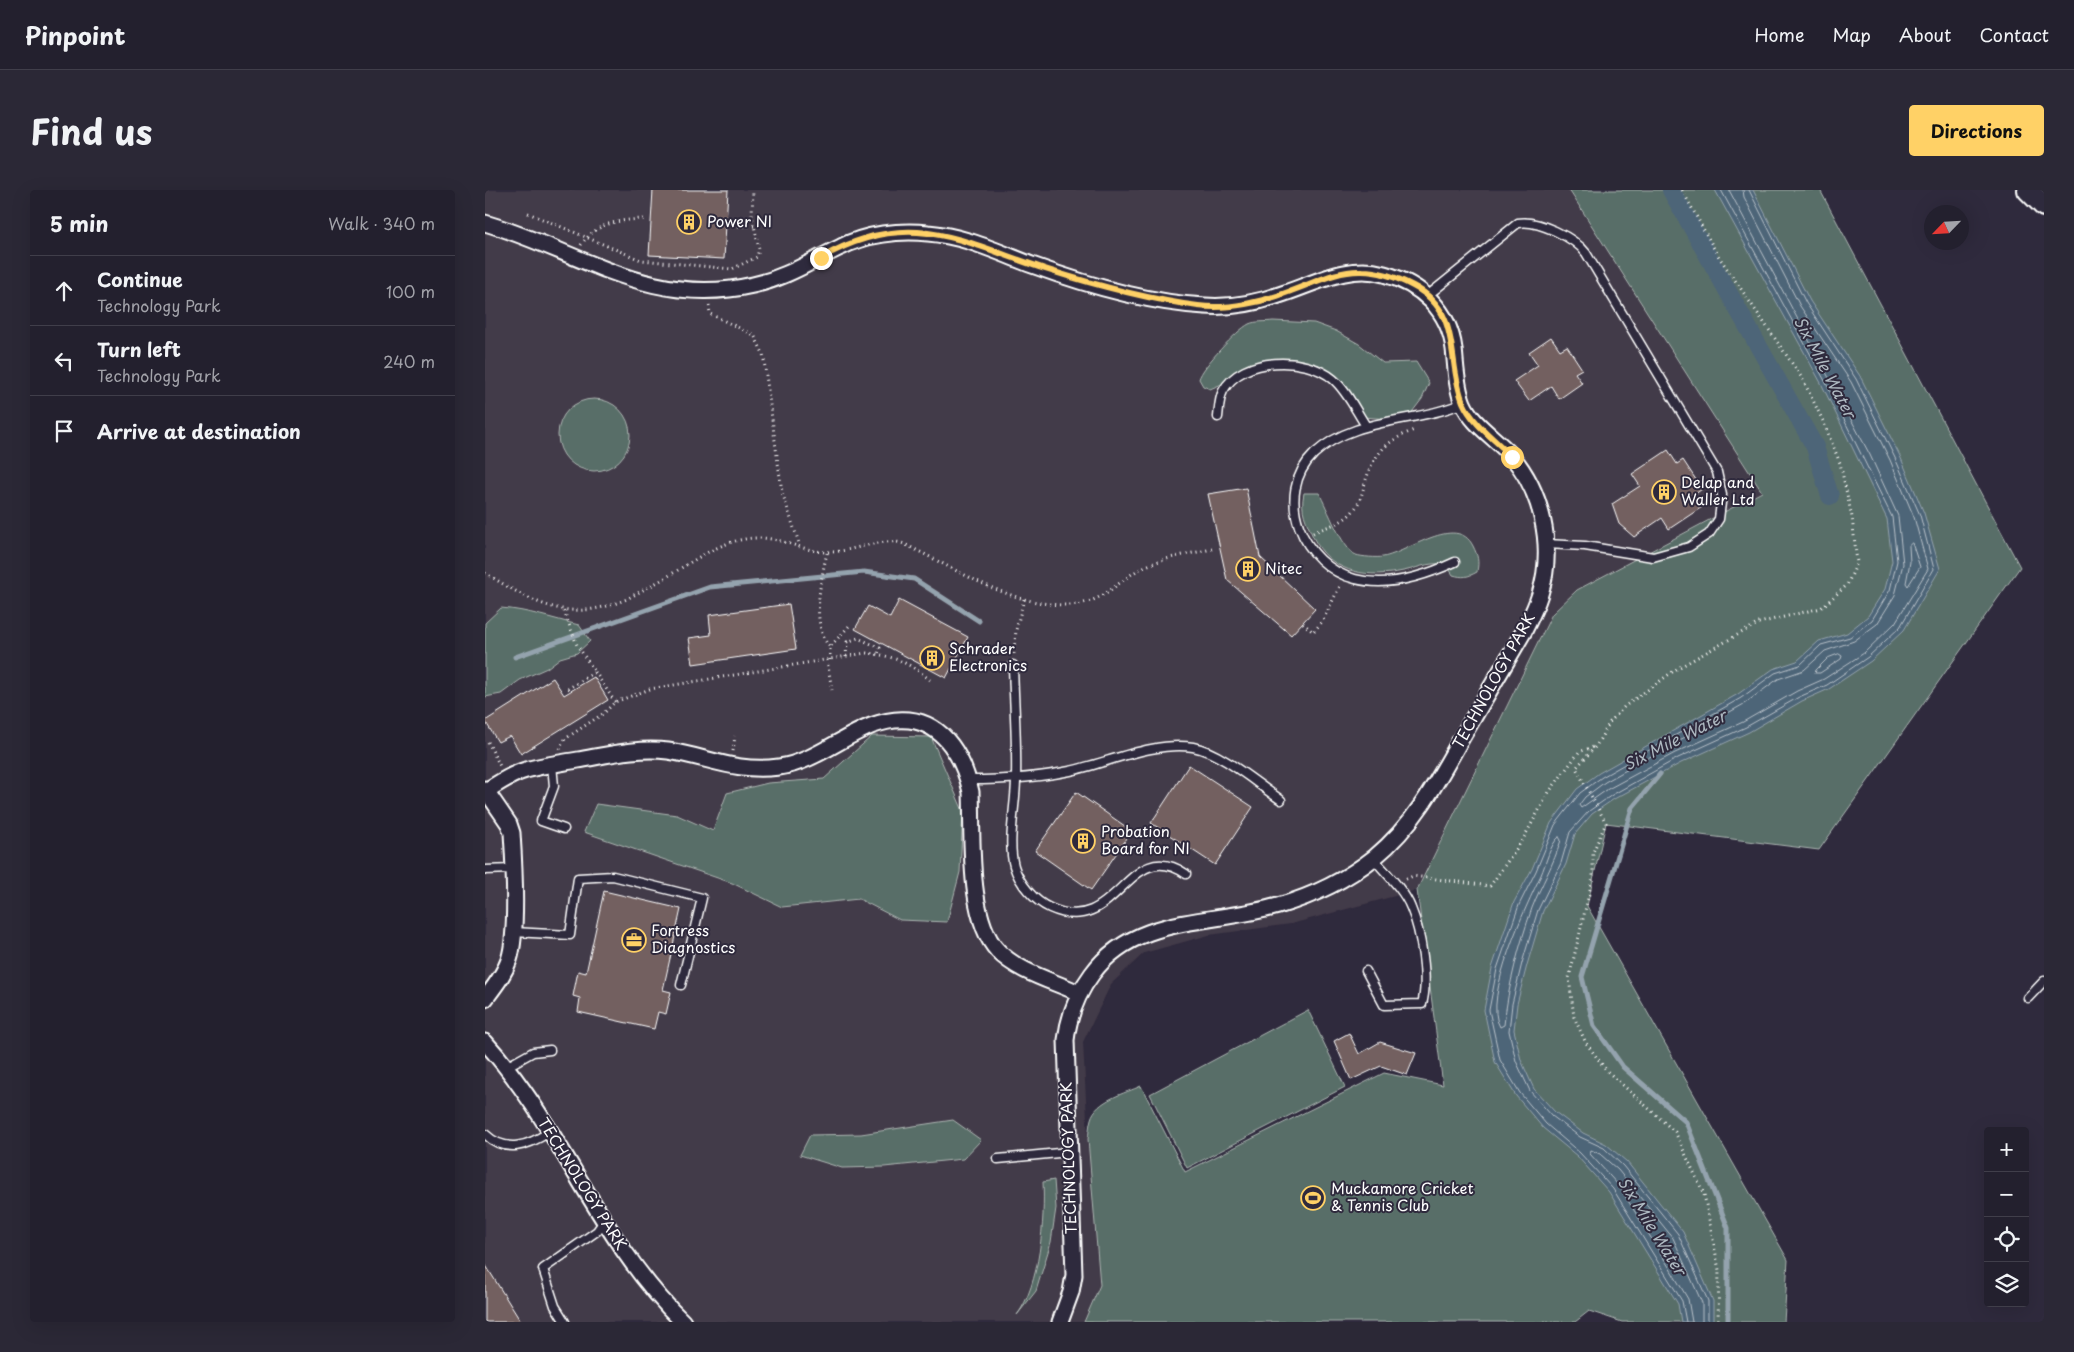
<!DOCTYPE html>
<html lang="en">
<head>
<meta charset="utf-8">
<style>
  body { margin:0; font-family:"Playpen Sans",sans-serif; background:#2b2836; color:#f1f3f6 }
  .controls { position:absolute; right:15px; bottom:15px; display:grid; overflow:hidden; border-radius:5px; box-shadow:0 5px 20px #0002 }
  .controls button { width:45px; height:45px; display:grid; place-items:center; padding:0; border:0; border-bottom:1px solid #403e4a; background:#23202e; color:#f1f3f6; font:25px sans-serif }
  .compass { position:absolute; left:1439px; top:15px; width:45px; height:45px; border-radius:50%; background:#23202e; box-shadow:0 5px 20px #0002; rotate:245deg }
  .stop { position:absolute; width:15px; height:15px; margin:-11px; border:4px solid #ffd166; border-radius:50%; background:#fff }
  .stop.end { background:#ffd166; border-color:#fff; box-shadow:0 1px 5px #0008 }
  .list { margin:0; padding:0; list-style:none }
  h2 { display:flex; justify-content:space-between; align-items:center; height:65px; margin:0; padding:0 20px; font-size:21px }
  h2 small { font-size:16px; font-weight:400; color:#a3a3aa }
  .list li { display:grid; grid-template-columns:32px 1fr auto; gap:15px; align-items:center; box-sizing:border-box; height:70px; padding:0 20px; border-top:1px solid #403e4a }
  .list b { display:block; font-size:19px; white-space:nowrap }
  .list p { margin:0; font-size:16px; white-space:nowrap; color:#a3a3aa }
  .list em { font-size:16px; font-style:normal; color:#a3a3aa }
  .icon { flex:none; width:28px; height:28px; fill:none; stroke:currentColor; stroke-width:2; stroke-linecap:round; stroke-linejoin:round }
  .map { position:relative; flex:none; width:1559px; height:1132px; overflow:hidden; border-radius:5px }
  header { display:flex; align-items:center; gap:30px; box-sizing:border-box; height:70px; padding:0 25px; background:#23202e; border-bottom:1px solid #403e4a }
  header strong { font-size:24px }
  nav { display:flex; gap:28px; margin-inline-start:auto; font-size:18px }
  .intro { display:flex; align-items:center; justify-content:space-between; box-sizing:border-box; height:120px; padding:0 30px }
  h1 { margin:0; font-size:35px }
  .button { padding:12px 22px; border-radius:5px; background:#ffd166; color:#111; font-size:18px; font-weight:700 }
  main { display:flex; gap:30px; padding:0 30px }
  aside { flex:1; background:#23202e; border-radius:5px; box-shadow:0 5px 20px #0002 }
  .map>svg:first-child { display:block }
  .built { fill:#433a48 }
  .green { fill:#596e67; stroke:#acb6b3 }
  .water { fill:#4d6578; stroke:#94a3ae }
  .lines { fill:none; stroke-linecap:round; stroke-linejoin:round }
  .shore { stroke:#b8c1c9; stroke-width:1 }
  .stream { stroke:#94a3ae; stroke-width:5 }
  .canal { stroke:#4d6578; stroke-width:18 }
  .building { fill:#736060; stroke:#fff }
  .lane-casing { stroke:#fff; stroke-width:11 }
  .street-casing { stroke:#fff; stroke-width:19 }
  .secondary-casing { stroke:#fff; stroke-width:24 }
  .path { stroke:#fff; stroke-width:3; stroke-dasharray:1 4; stroke-linecap:butt }
  .lane { stroke:#2f2a3d; stroke-width:8 }
  .street { stroke:#2f2a3d; stroke-width:15 }
  .secondary { stroke:#2f2a3d; stroke-width:20 }
  .route { stroke:#ffd166; stroke-width:6 }
  .labels { text-anchor:middle; stroke-width:4; stroke-linejoin:round; paint-order:stroke }
  .poi-label { font-size:15px; fill:#fff; stroke:#2f2a3d; text-anchor:start }
  .street-label { font-size:15px; fill:#fff; stroke:#2f2a3d }
  .water-label { font-size:16px; font-style:italic; fill:#afbac2; stroke:#2f2a3d }
</style>
</head>
<body>
<header>
<strong>Pinpoint</strong>
<nav><a>Home</a><a>Map</a><a>About</a><a>Contact</a></nav>
</header>
<div class="intro"><h1>Find us</h1><a class="button">Directions</a></div>
<main>
<aside>
<h2>5 min<small>Walk · 340 m</small></h2>
<ul class="list">
<li><svg class="icon" aria-label="ahead" viewBox="0 0 24 24"><path d="M12 20V5M6 11l6-6 6 6"/></svg><div><b>Continue</b><p>Technology Park</p></div><em>100 m</em></li>
<li><svg class="icon" aria-label="left" viewBox="0 0 24 24"><path d="M17 20v-9H6M10 6l-5 5 5 5"/></svg><div><b>Turn left</b><p>Technology Park</p></div><em>240 m</em></li>
<li><svg class="icon" aria-label="arrive" viewBox="0 0 24 24"><path d="M6 21V4h12l-3 4 3 4H6"/></svg><div><b>Arrive at destination</b></div></li>
</ul>
</aside>
<div class="map">
<svg width="1559" height="1132" viewBox="0 0 1559 1132">
  <rect width="100%" height="100%" fill="#2f2a3d"/>
  <filter id="ink" filterUnits="userSpaceOnUse"><feTurbulence type="fractalNoise" baseFrequency=".02" numOctaves="2"/><feDisplacementMap in="SourceGraphic" scale="10" xChannelSelector="R" yChannelSelector="G"/><feConvolveMatrix kernelMatrix="1 2 1 2 8 2 1 2 1" color-interpolation-filters="sRGB"/></filter>
  <g filter="url(#ink)">
    <path class="built" d="M 0,0 L 1084,0 L 1277,302 L 1092,400 L 1067,424 L 932,700 L 806,734 L 724,745 L 659,763 L 626,794 L 598,852 L 603,949 L 615,1095 L 599,1132 L 0,1132 Z"/>
    <g class="green">
      <path d="M 1084,0 L 1335,0 L 1535,377 L 1334,660 L 1121,633 L 1102,716 L 1303,1070 L 1299,1132 L 1137,1132 L 1104,1121 L 1090,1132 L 599,1132 L 615,1095 L 603,949 C 604,943 604,935 606,929 C 611,910 641,903 656,896 L 700,982 L 899,883 L 958,895 L 932,700 L 1067,424 L 1092,400 L 1277,302 Z"/>
      <path d="M 788,131 L 829,133 L 851,141 L 874,154 L 898,173 L 931,172 L 944,193 L 937,209 L 924,226 L 903,229 L 878,227 L 851,195 L 818,177 L 782,175 L 725,199 L 718,196 L 714,189 C 717,177 752,140 764,134 C 770,131 781,132 788,131 Z"/>
      <circle cx="109" cy="245" r="36"/>
      <path d="M 819,303 L 834,303 C 842,317 857,359 871,365 C 877,367 892,368 898,367 C 922,363 972,323 988,356 C 993,366 994,371 992,382 C 983,387 978,388 968,385 L 961,374 C 939,372 933,379 913,382 C 877,388 845,381 828,347 C 821,330 815,322 819,303 Z"/>
      <path d="M 16,418 C 43,420 68,429 94,435 L 105,451 L 92,463 L 75,468 L 62,478 L 35,490 L 16,504 L 0,507 L 0,433 Z"/>
      <path d="M 387,546 L 446,547 L 478,621 L 475,682 L 462,732 L 415,730 L 374,709 L 297,717 L 247,693 L 99,642 L 111,614 L 192,625 L 228,641 L 242,603 L 283,593 L 339,589 Z"/>
      <path d="M 823,820 L 860,897 L 702,978 L 665,904 Z"/>
      <path d="M 468,930 L 496,950 L 478,969 L 399,977 L 357,978 L 315,965 L 325,945 L 376,944 Z"/>
      <path d="M 569,990 L 571,1018 L 566,1052 L 551,1101 L 532,1125 C 555,1095 560,1029 558,992 Z"/>
    </g>
    <path class="water" d="M 1230,0 L 1268,0 L 1325,111 L 1375,186 L 1415,266 L 1439,323 L 1455,379 L 1419,440 L 1386,471 L 1344,499 L 1317,511 L 1264,542 L 1196,573 L 1129,609 L 1107,624 L 1090,644 L 1081,674 L 1058,721 L 1042,775 L 1032,814 L 1029,840 L 1036,870 L 1049,899 L 1070,922 L 1098,943 L 1121,954 L 1142,972 L 1198,1042 L 1228,1111 L 1228,1132 L 1196,1132 L 1193,1114 L 1124,1002 L 1092,966 L 1058,938 L 1031,906 L 1010,872 L 999,820 L 1007,778 L 1029,712 L 1047,679 L 1066,633 L 1092,599 L 1114,583 L 1253,504 L 1288,479 L 1312,471 L 1334,451 L 1362,443 L 1383,426 L 1400,399 L 1407,371 L 1402,329 L 1336,193 Z"/>
    <g class="lines">
      <g class="shore">
        <path d="M 1244,0 L 1385,265 L 1413,326 L 1418,374 L 1410,405 L 1392,434 L 1369,451 L 1340,461 L 1319,480 L 1293,489 L 1259,514 L 1120,592 L 1100,607 L 1094,615 L 1096,618 L 1123,599 L 1190,563 L 1258,532 L 1312,501 L 1339,489 L 1379,463 L 1410,433 L 1443,379 L 1429,327 L 1405,270 L 1366,192 L 1315,116 L 1259,7 L 1258,0"/>
        <path d="M 1427,353 L 1435,377 L 1423,396 L 1421,393 L 1425,372 L 1424,356 Z"/>
        <path d="M 1354,464 L 1357,466 L 1356,469 L 1335,483 L 1330,483 L 1331,480 L 1343,468 Z"/>
        <path d="M 1074,647 L 1076,650 C 1069,674 1056,695 1047,718 C 1034,756 1023,796 1019,835 L 1015,837 C 997,809 1042,714 1056,685 C 1061,674 1065,654 1074,647 Z"/>
        <path d="M 1201,1132 L 1197,1111 L 1128,999 L 1095,963 L 1061,934 L 1035,903 L 1015,870 L 1004,820 L 1012,779 L 1034,715 L 1051,681 L 1070,635 L 1095,603 L 1117,587 L 1256,508 L 1290,483 L 1315,475 L 1336,455 L 1365,447 L 1387,430 L 1405,400 L 1412,371 L 1407,327 L 1340,191 L 1236,0"/>
        <path d="M 1207,1132 L 1203,1109 L 1184,1077 L 1134,996 L 1105,964 L 1106,960 L 1115,964 L 1133,980 L 1188,1048 L 1217,1113 L 1217,1132"/>
        <path d="M 1223,1132 L 1223,1111 L 1193,1044 L 1138,976 L 1119,958 L 1095,947 L 1067,926 L 1045,901 L 1031,871 L 1024,841 L 1027,814 L 1037,773 L 1053,720 L 1076,673 L 1085,642 L 1104,621 L 1127,605 L 1193,568 L 1261,537 L 1314,507 L 1342,495 L 1383,467 L 1415,437 L 1449,379 L 1435,325 L 1410,268 L 1371,189 L 1321,113 L 1264,0"/>
      </g>
      <g class="stream">
        <path d="M 30,467 L 225,397 L 379,382 L 429,389 L 494,431"/>
        <path d="M 1175,584 L 1147,618 L 1097,787 L 1109,836 L 1138,877 L 1201,932 L 1243,1038 L 1243,1132"/>
      </g>
      <path class="canal" d="M 1186,0 L 1330,257 L 1345,306"/>
    </g>
    <g class="building">
      <path d="M 168,0 L 243,0 L 239,69 L 164,65 Z"/>
      <path d="M 1066,147 L 1075,160 L 1082,156 L 1097,179 L 1090,183 L 1097,193 L 1074,209 L 1066,196 L 1044,211 L 1029,191 L 1053,175 L 1044,162 Z"/>
      <path d="M 1183,260 L 1192,274 L 1198,270 L 1217,299 L 1209,305 L 1217,317 L 1184,339 L 1177,328 L 1149,347 L 1134,334 L 1127,314 L 1155,296 L 1147,284 Z"/>
      <path d="M 761,298 L 775,367 L 830,419 L 806,445 L 742,390 L 723,304 Z"/>
      <path d="M 414,410 L 483,447 L 461,488 L 370,439 L 383,416 L 405,428 Z"/>
      <path d="M 304,414 L 311,459 L 208,474 L 204,448 L 226,445 L 224,425 Z"/>
      <path d="M 109,487 L 123,510 L 36,564 L 25,546 L 13,552 L 0,531 L 68,488 L 79,505 Z"/>
      <path d="M 704,575 L 768,617 L 730,675 L 666,633 Z"/>
      <path d="M 591,602 L 647,641 L 606,700 L 550,661 Z"/>
      <path d="M 119,701 L 196,719 L 178,800 L 186,802 L 181,824 L 173,822 L 169,839 L 93,822 L 95,808 L 88,806 L 93,781 L 101,783 Z"/>
      <path d="M 864,843 L 874,864 L 895,852 L 931,863 L 922,885 L 896,876 L 866,890 L 849,851 Z"/>
      <path d="M 0,1074 L 36,1132 L 0,1132 Z"/>
    </g>
    <g class="lines">
      <g class="lane-casing">
        <g id="lane">
          <path d="M 942,106 L 1033,33 C 1052,29 1090,48 1101,63 L 1232,282 L 1237,305 L 1234,329 L 1224,344 L 1204,357 L 1168,367 L 1100,356 L 1061,354"/>
          <path d="M 733,227 C 734,219 734,209 738,201 C 757,166 821,166 848,189 C 862,201 871,221 881,236"/>
          <path d="M 970,372 C 940,386 904,398 870,389 C 818,376 787,305 829,264 C 870,226 930,234 978,213"/>
          <path d="M 528,475 C 529,513 532,551 531,589 C 531,615 522,651 529,676 C 534,693 549,711 565,718 C 633,749 642,644 701,684"/>
          <path d="M 67,575 L 69,596 L 56,631 L 79,639"/>
          <path d="M 484,590 C 518,590 551,588 585,581 C 622,573 670,551 708,557 C 736,562 772,594 796,610"/>
          <path d="M 0,680 L 28,679"/>
          <path d="M 28,742 L 85,745 L 93,688 L 128,686 L 217,708 L 196,795"/>
          <path d="M 881,781 L 899,815 L 937,814 C 944,789 936,742 926,718 C 919,700 901,683 888,668"/>
          <path d="M 1543,808 L 1559,791"/>
          <path d="M 21,877 L 48,862 L 65,860"/>
          <path d="M 0,944 C 21,964 43,956 64,942"/>
          <path d="M 513,969 L 584,962"/>
          <path d="M 80,1132 L 70,1116 L 58,1079 L 112,1041 L 119,1031"/>
        </g>
      </g>
      <g class="street-casing">
        <g id="street">
          <path d="M 0,33 C 93,60 165,119 268,95 C 301,88 326,71 356,57 C 381,44 414,40 443,43 C 480,46 513,62 547,75 C 599,94 664,113 720,116 C 746,118 775,112 800,103 C 833,92 864,74 899,84 C 936,94 964,120 969,159 C 971,177 971,196 978,213 C 987,234 1008,246 1024,263 C 1057,300 1070,356 1055,404 C 1051,417 1045,429 1039,441 C 1018,477 997,513 976,549 C 952,592 929,635 890,667 C 861,690 828,706 793,716 C 727,735 651,724 607,784 C 592,804 584,825 581,850 L 589,1085 L 586,1102 L 575,1132"/>
          <path d="M 0,599 L 24,634 L 27,643 C 29,673 33,743 24,770 C 19,785 9,797 0,809"/>
          <path d="M 1,601 C 14,593 26,584 41,580 C 58,575 76,573 93,570 C 122,565 153,557 183,561 C 224,567 250,583 294,577 C 340,571 377,525 424,530 C 461,534 479,570 486,602 C 488,647 482,728 513,761 C 533,782 568,791 594,803"/>
          <path d="M 0,852 C 77,937 115,1052 198,1132"/>
        </g>
      </g>
      <g class="secondary-casing">
        <path id="secondary" d="M 1543,0 L 1559,16"/>
      </g>
      <g class="path">
        <path d="M 1197,0 L 1232,64 L 1317,188 L 1338,231 L 1355,273 L 1367,327 L 1372,373 L 1362,395 L 1336,418 L 1274,433 L 1193,478 L 1140,516 L 1125,532 L 1111,556 L 1091,578 L 1121,633 L 1108,662 L 1108,687 L 1084,788 L 1089,827 L 1101,853 L 1122,881 L 1190,942 L 1219,1004 L 1234,1080 L 1233,1132"/>
        <path d="M 43,23 L 156,70 L 247,79 L 272,67 L 274,59 L 267,26 L 268,0"/>
        <path d="M 248,36 L 269,36"/>
        <path d="M 96,55 C 112,32 134,30 161,29"/>
        <path d="M 224,115 L 225,124 L 269,145 L 278,163 L 297,302 L 315,356"/>
        <path d="M 828,343 C 841,336 858,334 868,321 C 875,313 877,304 880,293 C 889,263 900,252 929,240"/>
        <path d="M 342,363 C 336,389 325,435 345,457"/>
        <path d="M 0,383 C 51,414 82,434 142,409 C 154,402 166,396 178,389 C 208,372 238,347 275,348 C 299,348 321,363 345,362 C 366,362 401,346 419,354 C 470,378 523,415 581,415 C 620,415 631,390 661,376 C 682,367 705,364 727,359"/>
        <path d="M 79,421 L 92,455 L 110,482 L 81,500"/>
        <path d="M 818,433 L 828,442 L 837,432 L 856,394"/>
        <path d="M 529,464 L 531,440 L 539,409"/>
        <path d="M 361,467 L 362,452 L 373,448 L 395,458 L 393,464"/>
        <path d="M 342,470 L 347,500"/>
        <path d="M 345,470 L 345,457 L 364,436"/>
        <path d="M 110,482 L 130,512"/>
        <path d="M 3,552 L 15,576"/>
        <path d="M 75,559 L 80,549 L 119,523 L 130,512 L 165,499 L 381,463 C 407,465 425,473 445,490"/>
        <path d="M 248,561 L 250,546"/>
        <path d="M 921,689 L 928,686 L 1005,696 L 1037,651 L 1064,602 L 1094,562 L 1108,557"/>
      </g>
      <use href="#lane" class="lane"/>
      <use href="#street" class="street"/>
      <use href="#secondary" class="secondary"/>
    </g>
  </g>
  <g class="lines" filter="url(#ink)">
    <path class="route" d="M 336,68 C 424,17 475,51 560,79 C 610,95 661,109 713,116 C 743,120 778,112 806,101 C 829,93 852,80 877,81 C 895,81 913,88 928,96 C 978,122 961,170 978,212 C 988,235 1011,250 1027,267"/>
  </g>
  <defs>
    <g id="building-ring" transform="scale(1.25)"><circle r="9.5" fill="#2f2a3d" stroke="#ffd166" stroke-width="1.5"/><path d="M-4-6H4V6H1V3H-1V6H-4ZM-2.5-4.3h1.7v1.8h-1.7ZM.8-4.3h1.7v1.8H.8ZM-2.5-1h1.7V.8h-1.7ZM.8-1h1.7V.8H.8Z" fill="#ffd166"/></g>
    <g id="office-ring" transform="scale(1.25)"><circle r="9.5" fill="#2f2a3d" stroke="#ffd166" stroke-width="1.5"/><path d="M-6-3h4V-5.5h4V-3h4V5H-6ZM-1-4.5V-3h2v-1.5ZM-6 0V1H6V0Z" fill="#ffd166"/></g>
    <g id="stadium-ring" transform="scale(1.25)"><circle r="9.5" fill="#2f2a3d" stroke="#ffd166" stroke-width="1.5"/><path d="M0-5a6.5 5 0 1 0 0 10a6.5 5 0 1 0 0-10ZM-3.5-1.8h7v3.6h-7Z" fill="#ffd166"/></g>
  </defs>
  <g fill-rule="evenodd">
    <use href="#building-ring" x="204" y="32"/>
    <use href="#building-ring" x="1179" y="302"/>
    <use href="#building-ring" x="763" y="379"/>
    <use href="#building-ring" x="447" y="468"/>
    <use href="#building-ring" x="598" y="651"/>
    <use href="#office-ring" x="149" y="750"/>
    <use href="#stadium-ring" x="828" y="1008"/>
  </g>
  <g class="labels">
    <g class="poi-label">
      <text x="222" y="37">Power NI</text>
      <text x="1196" y="298">Delap and<tspan x="1196" dy="17">Waller Ltd</tspan></text>
      <text x="780" y="384">Nitec</text>
      <text x="464" y="464">Schrader<tspan x="464" dy="17">Electronics</tspan></text>
      <text x="616" y="647">Probation<tspan x="616" dy="17">Board for NI</tspan></text>
      <text x="166" y="746">Fortress<tspan x="166" dy="17">Diagnostics</tspan></text>
      <text x="846" y="1004">Muckamore Cricket<tspan x="846" dy="17">&amp; Tennis Club</tspan></text>
    </g>
    <g class="street-label">
      <text transform="translate(1009 491) rotate(-61)" y="5">TECHNOLOGY PARK</text>
      <text transform="translate(584 968) rotate(-92)" y="5">TECHNOLOGY PARK</text>
      <text transform="translate(97 994) rotate(58)" y="5">TECHNOLOGY PARK</text>
    </g>
    <g class="water-label">
      <text transform="translate(1340 177) rotate(62)" y="6">Six Mile Water</text>
      <text transform="translate(1190 550) rotate(-27)" y="6">Six Mile Water</text>
      <text transform="translate(1167 1036) rotate(58)" y="6">Six Mile Water</text>
    </g>
  </g>
</svg>
<div class="controls">
<button>+</button>
<button>−</button>
<button><svg class="icon" aria-label="locate" viewBox="0 0 24 24"><circle cx="12" cy="12" r="6"/><path d="M12 2v4M12 18v4M2 12h4M18 12h4"/></svg></button>
<button><svg class="icon" aria-label="layers" viewBox="0 0 24 24"><path d="M12 4l9 5-9 5-9-5zM3 14l9 5 9-5"/></svg></button>
</div>
<svg class="compass" viewBox="-18 -18 36 36"><path d="M0-13l5 13h-10z" fill="#e53935"/><path d="M0 13l5-13h-10z" fill="#a3a3aa"/></svg>
<div class="stop" style="left:1027px;top:267px"></div>
<div class="stop end" style="left:336px;top:68px"></div>
</div>
</main>
</body>
</html>
